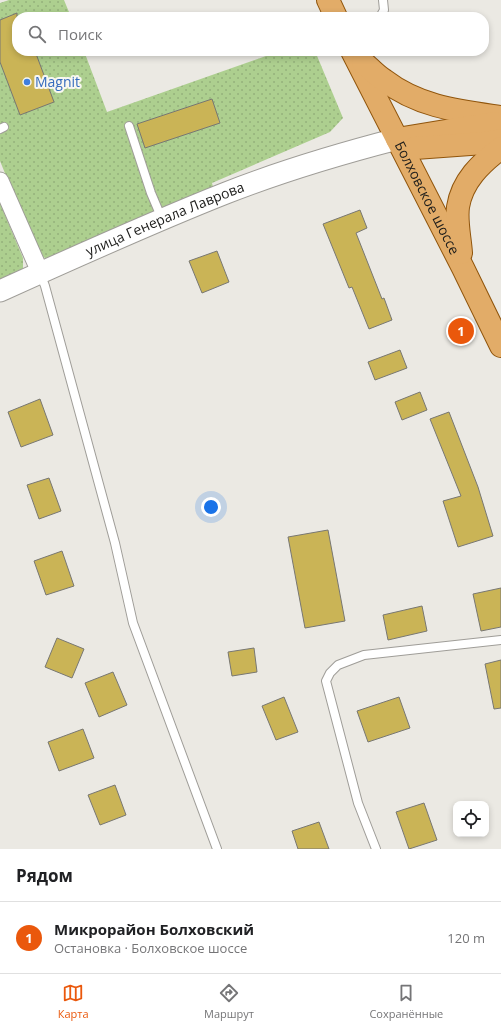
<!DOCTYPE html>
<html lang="ru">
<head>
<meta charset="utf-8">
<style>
  body { margin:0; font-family:"Open Sans",sans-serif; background:#f2f2f2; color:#202124 }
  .controls { position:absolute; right:12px; bottom:12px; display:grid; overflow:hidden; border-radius:8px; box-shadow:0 2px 6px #0003 }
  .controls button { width:36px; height:36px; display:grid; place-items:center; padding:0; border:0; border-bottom:1px solid #e0e0e0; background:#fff; color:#202124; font:20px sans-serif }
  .you { position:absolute; left:211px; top:507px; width:14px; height:14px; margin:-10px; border:3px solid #fff; border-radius:50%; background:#1a73e8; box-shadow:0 0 0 6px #1a73e833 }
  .badge { display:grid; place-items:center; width:26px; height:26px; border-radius:50%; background:#ea580c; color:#fff; font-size:13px; font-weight:700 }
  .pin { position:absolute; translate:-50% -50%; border:2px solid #fff; box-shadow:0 1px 4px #0006 }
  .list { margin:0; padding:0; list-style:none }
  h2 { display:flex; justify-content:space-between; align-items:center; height:52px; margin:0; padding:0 16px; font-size:17px }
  h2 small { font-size:13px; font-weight:400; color:#757577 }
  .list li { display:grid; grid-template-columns:26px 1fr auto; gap:12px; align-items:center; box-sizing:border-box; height:72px; padding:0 16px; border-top:1px solid #e0e0e0 }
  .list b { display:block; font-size:15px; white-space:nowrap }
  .list p { margin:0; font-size:13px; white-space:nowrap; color:#757577 }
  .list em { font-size:13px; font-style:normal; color:#757577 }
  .icon { flex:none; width:22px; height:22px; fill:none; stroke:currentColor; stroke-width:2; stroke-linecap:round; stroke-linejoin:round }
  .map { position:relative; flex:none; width:501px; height:849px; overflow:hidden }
  .search { position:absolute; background:#fff; box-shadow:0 2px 6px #0003; left:12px; right:12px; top:12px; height:44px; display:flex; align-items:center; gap:10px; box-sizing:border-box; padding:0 14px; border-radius:16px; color:#757577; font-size:15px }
  .sheet { height:124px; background:#fff }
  nav { display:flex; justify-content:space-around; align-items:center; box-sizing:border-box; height:56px; border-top:1px solid #e0e0e0; background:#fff; font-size:11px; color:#757577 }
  nav a { display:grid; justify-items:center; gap:2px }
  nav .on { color:#ea580c }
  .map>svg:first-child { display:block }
  .grass { fill:url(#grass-dots) }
  .building { fill:#cab456; stroke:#787772 }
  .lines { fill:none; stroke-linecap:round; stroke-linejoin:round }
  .service-casing { stroke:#9f9d98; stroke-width:10 }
  .minor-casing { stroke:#9f9d98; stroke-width:19 }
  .tertiary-casing { stroke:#9f9d98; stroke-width:23 }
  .primary-casing { stroke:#90550c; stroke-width:24 }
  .service { stroke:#fff; stroke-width:8 }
  .minor { stroke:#fff; stroke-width:17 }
  .tertiary { stroke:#fff; stroke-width:21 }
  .primary { stroke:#e2ac68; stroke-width:22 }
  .shop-dot { fill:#3f7fe0; stroke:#f8f7f0; stroke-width:1.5 }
  .labels { text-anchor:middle; stroke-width:4; stroke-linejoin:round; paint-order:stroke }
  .shop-label { font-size:14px; fill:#366cbe; stroke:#f8f7f0; text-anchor:start }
  .street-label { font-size:14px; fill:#1c1c1a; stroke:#f8f7f0 }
</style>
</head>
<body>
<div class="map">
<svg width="501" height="849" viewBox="0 0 501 849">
  <defs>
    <pattern id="grass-dots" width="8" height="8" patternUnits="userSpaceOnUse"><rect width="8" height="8" fill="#adcf8f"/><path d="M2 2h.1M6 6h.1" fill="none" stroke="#94b17b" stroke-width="1.8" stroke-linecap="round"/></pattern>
  </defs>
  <rect width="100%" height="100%" fill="#ebe9e3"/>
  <g class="grass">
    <path d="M 9,0 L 64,0 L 71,17 L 17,17 L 17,51 L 84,51 L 107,112 L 280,51 L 315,51 L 343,118 L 330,132 L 212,183 L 213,187 L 49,261 L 37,252 L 0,161 L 0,3 Z"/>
    <path d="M 0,203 L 23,258 L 23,272 L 0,282 Z"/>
  </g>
  <g class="building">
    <path d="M 17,13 L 17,51 L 35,51 L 54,102 L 20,115 L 0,62 L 0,20 Z"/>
    <path d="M 212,99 L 220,123 L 145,148 L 137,124 Z"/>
    <path d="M 360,210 L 367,228 L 356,233 L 382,299 L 384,298 L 392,320 L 369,329 L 352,287 L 349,288 L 323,224 Z"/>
    <path d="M 217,251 L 229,282 L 202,293 L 189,261 Z"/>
    <path d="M 400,350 L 407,368 L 375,380 L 368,362 Z"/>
    <path d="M 420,392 L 427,410 L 402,420 L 395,402 Z"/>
    <path d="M 40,399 L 53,435 L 21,447 L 8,412 Z"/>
    <path d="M 449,412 L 478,487 L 493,536 L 458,547 L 443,501 L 461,496 L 430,419 Z"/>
    <path d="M 49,478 L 61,511 L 39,519 L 27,485 Z"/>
    <path d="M 328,530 L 345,621 L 305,628 L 288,537 Z"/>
    <path d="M 62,551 L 74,586 L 46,595 L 34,561 Z"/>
    <path d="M 501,588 L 501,627 L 481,631 L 473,594 Z"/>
    <path d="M 422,606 L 427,631 L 388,640 L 383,615 Z"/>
    <path d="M 57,638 L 84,649 L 72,678 L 45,667 Z"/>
    <path d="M 254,648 L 257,672 L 232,676 L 228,652 Z"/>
    <path d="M 501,660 L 501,708 L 494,709 L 485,664 Z"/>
    <path d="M 113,672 L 127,705 L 99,717 L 85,683 Z"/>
    <path d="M 284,697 L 298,732 L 276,740 L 262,706 Z"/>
    <path d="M 399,697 L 410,728 L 368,742 L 357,711 Z"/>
    <path d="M 83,729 L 94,758 L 59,771 L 48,742 Z"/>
    <path d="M 115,785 L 126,815 L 100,825 L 88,795 Z"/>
    <path d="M 424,803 L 437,840 L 409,849 L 396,812 Z"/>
    <path d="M 319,822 L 329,849 L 298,849 L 292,831 Z"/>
  </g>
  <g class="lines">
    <g class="service-casing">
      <g id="service">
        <path d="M 380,17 L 384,10 L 383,0"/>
        <path d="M 129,126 L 151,193 L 162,219"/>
        <path d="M 0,129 L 4,127"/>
        <path d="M 40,273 L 45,286 L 115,543 L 133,623 L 217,849"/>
        <path d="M 376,849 L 358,803 L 326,681 L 330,673 L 338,665 L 364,655 L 501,640"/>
      </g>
    </g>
    <g class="minor-casing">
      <path id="minor" d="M 0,181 L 40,272"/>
    </g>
    <g class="tertiary-casing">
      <g id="tertiary">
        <path id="s1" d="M 0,291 C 75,257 150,223 226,193 C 282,171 339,154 397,139"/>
      </g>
    </g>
    <g class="primary-casing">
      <g id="primary">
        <path d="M 328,0 L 336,17"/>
        <path id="s2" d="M 352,51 L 463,268 L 501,346"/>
        <path d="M 363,62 C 370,68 376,75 384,80 C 419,107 459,111 501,117"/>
        <path d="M 397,139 L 494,123"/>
        <path d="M 415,148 L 484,143 L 501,140"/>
        <path d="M 461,253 C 460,238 456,222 458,207 C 462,181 481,163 501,148"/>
      </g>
    </g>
    <use href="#service" class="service"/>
    <use href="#minor" class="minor"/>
    <use href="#tertiary" class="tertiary"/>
    <use href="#primary" class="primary"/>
  </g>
  <circle class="shop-dot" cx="27" cy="82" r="4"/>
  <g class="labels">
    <g class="shop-label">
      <text x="35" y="87">Magnit</text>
    </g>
    <g class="street-label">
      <text dy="5" stroke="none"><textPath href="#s2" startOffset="165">Болховское шоссе</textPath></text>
      <text dy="5" stroke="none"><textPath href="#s1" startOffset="180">улица Генерала Лаврова</textPath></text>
    </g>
  </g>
</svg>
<div class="controls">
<button><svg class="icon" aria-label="locate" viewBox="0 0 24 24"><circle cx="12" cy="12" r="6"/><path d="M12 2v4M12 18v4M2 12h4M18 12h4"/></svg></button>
</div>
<div class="you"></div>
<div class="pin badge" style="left:461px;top:331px">1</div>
<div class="search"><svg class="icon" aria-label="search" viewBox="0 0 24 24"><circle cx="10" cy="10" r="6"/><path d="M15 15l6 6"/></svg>Поиск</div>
</div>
<section class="sheet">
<h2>Рядом<small></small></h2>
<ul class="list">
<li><span class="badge">1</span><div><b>Микрорайон Болховский</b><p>Остановка · Болховское шоссе</p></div><em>120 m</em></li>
</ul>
</section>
<nav>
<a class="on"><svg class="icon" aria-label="map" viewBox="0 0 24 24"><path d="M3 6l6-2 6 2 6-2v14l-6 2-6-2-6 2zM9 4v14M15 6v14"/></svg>Карта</a>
<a><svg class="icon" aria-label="directions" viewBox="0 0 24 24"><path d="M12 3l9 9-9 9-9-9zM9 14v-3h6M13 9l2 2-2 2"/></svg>Маршрут</a>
<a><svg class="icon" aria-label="saved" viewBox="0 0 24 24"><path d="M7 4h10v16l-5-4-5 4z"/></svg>Сохранённые</a>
</nav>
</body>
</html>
